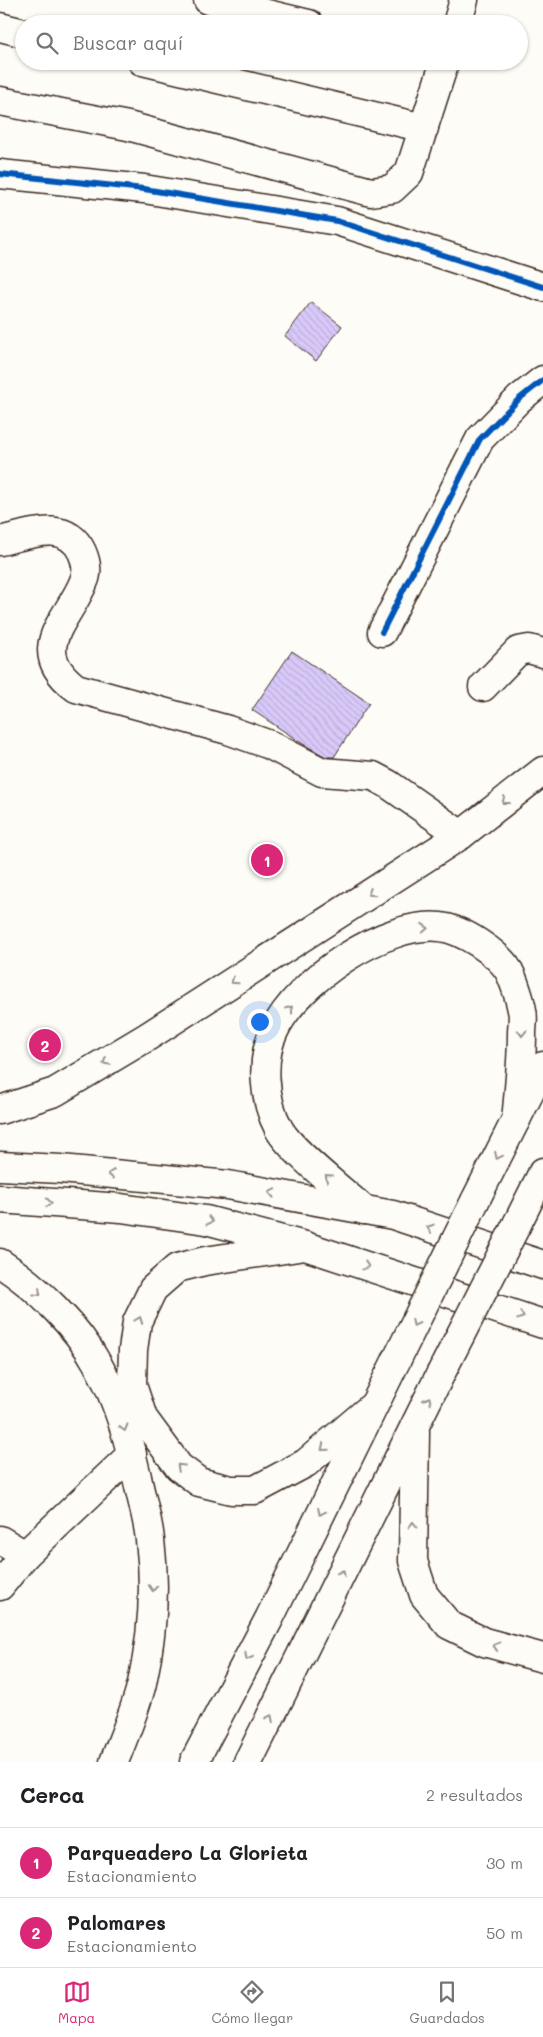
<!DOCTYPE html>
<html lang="es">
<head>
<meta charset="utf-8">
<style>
  body { margin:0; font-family:Mali,sans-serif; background:#f2f2f2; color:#202124 }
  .you { position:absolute; left:259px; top:1021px; width:18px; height:18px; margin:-12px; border:4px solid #fff; border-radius:50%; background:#1a73e8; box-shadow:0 0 0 8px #1a73e833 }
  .badge { display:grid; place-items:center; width:32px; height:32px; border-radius:50%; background:#db2777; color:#fff; font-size:16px; font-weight:700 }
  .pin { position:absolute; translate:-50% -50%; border:2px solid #fff; box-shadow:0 1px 5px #0006 }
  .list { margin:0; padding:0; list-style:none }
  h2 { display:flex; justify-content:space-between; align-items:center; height:65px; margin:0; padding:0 20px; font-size:21px }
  h2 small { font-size:16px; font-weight:400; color:#757577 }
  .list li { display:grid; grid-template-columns:32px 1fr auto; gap:15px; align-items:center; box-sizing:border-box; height:70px; padding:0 20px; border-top:1px solid #e0e0e0 }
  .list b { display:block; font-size:19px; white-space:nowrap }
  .list p { margin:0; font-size:16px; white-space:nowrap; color:#757577 }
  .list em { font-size:16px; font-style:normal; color:#757577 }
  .icon { flex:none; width:28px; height:28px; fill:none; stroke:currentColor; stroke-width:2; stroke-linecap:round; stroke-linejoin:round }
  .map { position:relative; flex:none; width:543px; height:1762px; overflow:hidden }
  .search { position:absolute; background:#fff; box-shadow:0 1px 4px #0004; left:15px; right:15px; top:15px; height:55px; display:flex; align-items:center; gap:12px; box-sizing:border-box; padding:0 18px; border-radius:28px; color:#757577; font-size:19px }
  .sheet { height:205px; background:#fff }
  nav { display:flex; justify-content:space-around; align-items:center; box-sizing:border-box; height:70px; border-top:1px solid #e0e0e0; background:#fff; font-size:14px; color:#757577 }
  nav a { display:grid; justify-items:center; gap:2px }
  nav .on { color:#db2777 }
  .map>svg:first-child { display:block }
  .building { fill:url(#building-back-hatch); stroke:#3b2a1e }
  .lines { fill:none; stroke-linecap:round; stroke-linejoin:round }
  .minor-casing { stroke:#3b2a1e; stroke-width:31 }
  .major-casing { stroke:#3b2a1e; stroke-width:31 }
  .minor { stroke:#fdfcf7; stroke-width:28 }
  .major { stroke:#fdfcf7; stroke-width:28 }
  .major-bridge-casing { stroke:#3b2a1e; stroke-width:31; stroke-linecap:butt }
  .major-bridge { stroke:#fdfcf7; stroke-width:28 }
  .cycleway-casing { stroke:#fdfcf7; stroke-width:9 }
  .cycleway { stroke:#0057b8; stroke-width:6 }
  .oneway { stroke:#9c938a }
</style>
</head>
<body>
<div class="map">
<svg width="543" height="1762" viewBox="0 0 543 1762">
  <defs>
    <pattern id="building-back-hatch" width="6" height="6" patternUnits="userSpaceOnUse" patternTransform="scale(1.25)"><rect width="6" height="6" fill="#d9c9fa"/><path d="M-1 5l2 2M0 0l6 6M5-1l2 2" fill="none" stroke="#bbadd6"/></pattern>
  </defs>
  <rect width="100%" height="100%" fill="#fdfcf7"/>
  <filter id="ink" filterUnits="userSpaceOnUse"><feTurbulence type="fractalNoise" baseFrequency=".02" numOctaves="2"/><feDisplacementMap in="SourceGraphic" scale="10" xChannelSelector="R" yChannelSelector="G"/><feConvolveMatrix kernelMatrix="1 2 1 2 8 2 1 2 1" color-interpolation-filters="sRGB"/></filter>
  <g filter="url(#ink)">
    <g class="building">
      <path d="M 311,302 L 342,326 L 316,361 L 285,336 Z"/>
      <path d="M 292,651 L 369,703 L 334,757 L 326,757 L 303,744 L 252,710 Z"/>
    </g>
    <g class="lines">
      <g class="minor-casing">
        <g id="minor">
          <path d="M 208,0 L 309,24"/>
          <path d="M 457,24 L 464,0"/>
          <path d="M 0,27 L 24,33"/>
          <path d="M 142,61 L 424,128"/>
          <path d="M 0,101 L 128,126 L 371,192 L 392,189 L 409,173 L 445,61"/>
          <path d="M 0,174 L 144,189 L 337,221 L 543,287"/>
          <path d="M 0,541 C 28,535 66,518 82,552 C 86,561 88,572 84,581 C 69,620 25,649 76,688 L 228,730 L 270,745 L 322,772 L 373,776 L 388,784 L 461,835"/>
          <path d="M 382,632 L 480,439 L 519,399 L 543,380"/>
          <path d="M 483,687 L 518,651 L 529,649 L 543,653"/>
          <path d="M 0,1540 L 25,1555"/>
          <path d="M 0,1586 L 25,1555 L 132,1454"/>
        </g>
      </g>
      <g class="major-casing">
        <g id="major">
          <path d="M 0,1110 L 55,1092 L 147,1037 L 461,835 L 543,771"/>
          <path d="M 0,1166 L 61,1169 L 228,1185 L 393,1215 L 543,1265"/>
          <path d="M 0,1199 L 121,1208 L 206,1220 L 305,1246 L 543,1324"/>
          <path d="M 475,1201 L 543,1066"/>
          <path d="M 364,1210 C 344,1192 291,1151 279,1129 C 264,1101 260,1060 274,1031 C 297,981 385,921 440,927 C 462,929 498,953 509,971 C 514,981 520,999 522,1010 C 524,1017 522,1026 522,1033 C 522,1062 519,1091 516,1120"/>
          <path d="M 517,1224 L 543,1172"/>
          <path d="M 305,1246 L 205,1261 L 177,1268 L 153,1289 L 137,1322 L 133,1350 L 132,1385 L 143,1418 L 179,1467 L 199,1482 L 231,1490 L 255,1490 L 306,1463 L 374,1405"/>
          <path d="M 0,1263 C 36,1286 77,1326 97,1363 C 117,1398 128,1438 137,1477 C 141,1498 148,1519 150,1540 C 156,1587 152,1638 142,1683 C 135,1711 124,1736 114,1762"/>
          <path d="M 415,1432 L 413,1561 L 424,1595 L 449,1625 L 484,1642 L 543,1658"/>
          <path d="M 194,1762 L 269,1619 L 397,1359"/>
          <path d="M 248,1762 L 440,1375"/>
        </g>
      </g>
      <use href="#minor" class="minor"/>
      <use href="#major" class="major"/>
      <g class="major-bridge-casing">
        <g id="major-bridge">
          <path d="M 397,1359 L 475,1201"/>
          <path d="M 440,1375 L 517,1224"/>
        </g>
      </g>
      <use href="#major-bridge" class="major-bridge"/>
      <g class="cycleway-casing">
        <g id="cycleway">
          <path d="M 0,174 L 144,189 L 337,221 L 543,287"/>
          <path d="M 382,632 L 480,439 L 519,399 L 543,380"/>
        </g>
      </g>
      <use href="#cycleway" class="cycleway"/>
    </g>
    <defs><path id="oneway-chevron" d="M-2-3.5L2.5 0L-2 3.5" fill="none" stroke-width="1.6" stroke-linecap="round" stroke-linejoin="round" transform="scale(1.25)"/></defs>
    <g class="oneway">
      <use href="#oneway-chevron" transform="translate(505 801) rotate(142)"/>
      <use href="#oneway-chevron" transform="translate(371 893) rotate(147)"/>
      <use href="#oneway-chevron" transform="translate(425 928) rotate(-4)"/>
      <use href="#oneway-chevron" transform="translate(234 981) rotate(147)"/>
      <use href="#oneway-chevron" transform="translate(290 1009) rotate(-54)"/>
      <use href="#oneway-chevron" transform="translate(522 1033) rotate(91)"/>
      <use href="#oneway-chevron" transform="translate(106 1062) rotate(148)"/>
      <use href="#oneway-chevron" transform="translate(498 1156) rotate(116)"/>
      <use href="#oneway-chevron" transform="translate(111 1174) rotate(-175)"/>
      <use href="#oneway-chevron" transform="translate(328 1177) rotate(-138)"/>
      <use href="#oneway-chevron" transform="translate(272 1193) rotate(-169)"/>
      <use href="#oneway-chevron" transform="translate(49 1203) rotate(4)"/>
      <use href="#oneway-chevron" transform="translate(210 1221) rotate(13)"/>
      <use href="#oneway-chevron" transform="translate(430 1228) rotate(-162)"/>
      <use href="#oneway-chevron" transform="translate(366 1266) rotate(18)"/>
      <use href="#oneway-chevron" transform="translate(38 1293) rotate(42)"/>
      <use href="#oneway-chevron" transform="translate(521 1316) rotate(18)"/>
      <use href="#oneway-chevron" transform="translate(139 1320) rotate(-69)"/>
      <use href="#oneway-chevron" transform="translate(415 1323) rotate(116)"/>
      <use href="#oneway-chevron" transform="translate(428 1400) rotate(-63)"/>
      <use href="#oneway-chevron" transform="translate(124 1428) rotate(73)"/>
      <use href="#oneway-chevron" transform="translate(324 1448) rotate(140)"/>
      <use href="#oneway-chevron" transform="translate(180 1467) rotate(-136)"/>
      <use href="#oneway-chevron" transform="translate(321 1512) rotate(116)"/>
      <use href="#oneway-chevron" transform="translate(413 1525) rotate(-90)"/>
      <use href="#oneway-chevron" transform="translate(342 1573) rotate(-64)"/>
      <use href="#oneway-chevron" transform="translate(153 1588) rotate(93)"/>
      <use href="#oneway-chevron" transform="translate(496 1646) rotate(-163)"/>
      <use href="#oneway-chevron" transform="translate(248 1657) rotate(118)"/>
      <use href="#oneway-chevron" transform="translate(270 1718) rotate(-64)"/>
    </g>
  </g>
</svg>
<div class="you"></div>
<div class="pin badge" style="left:267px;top:860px">1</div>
<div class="pin badge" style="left:45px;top:1045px">2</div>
<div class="search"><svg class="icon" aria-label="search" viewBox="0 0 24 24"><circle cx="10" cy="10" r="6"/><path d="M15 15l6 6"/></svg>Buscar aquí</div>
</div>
<section class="sheet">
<h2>Cerca<small>2 resultados</small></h2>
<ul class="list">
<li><span class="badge">1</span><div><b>Parqueadero La Glorieta</b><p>Estacionamiento</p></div><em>30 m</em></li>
<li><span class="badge">2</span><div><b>Palomares</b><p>Estacionamiento</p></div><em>50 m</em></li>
</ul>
</section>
<nav>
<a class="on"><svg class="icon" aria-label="map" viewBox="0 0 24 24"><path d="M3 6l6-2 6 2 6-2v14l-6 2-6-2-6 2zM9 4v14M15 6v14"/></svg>Mapa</a>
<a><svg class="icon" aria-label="directions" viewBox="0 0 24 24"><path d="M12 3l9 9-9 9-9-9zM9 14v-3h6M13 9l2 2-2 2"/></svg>Cómo llegar</a>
<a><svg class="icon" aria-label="saved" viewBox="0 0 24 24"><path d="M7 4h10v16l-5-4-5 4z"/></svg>Guardados</a>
</nav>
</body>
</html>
